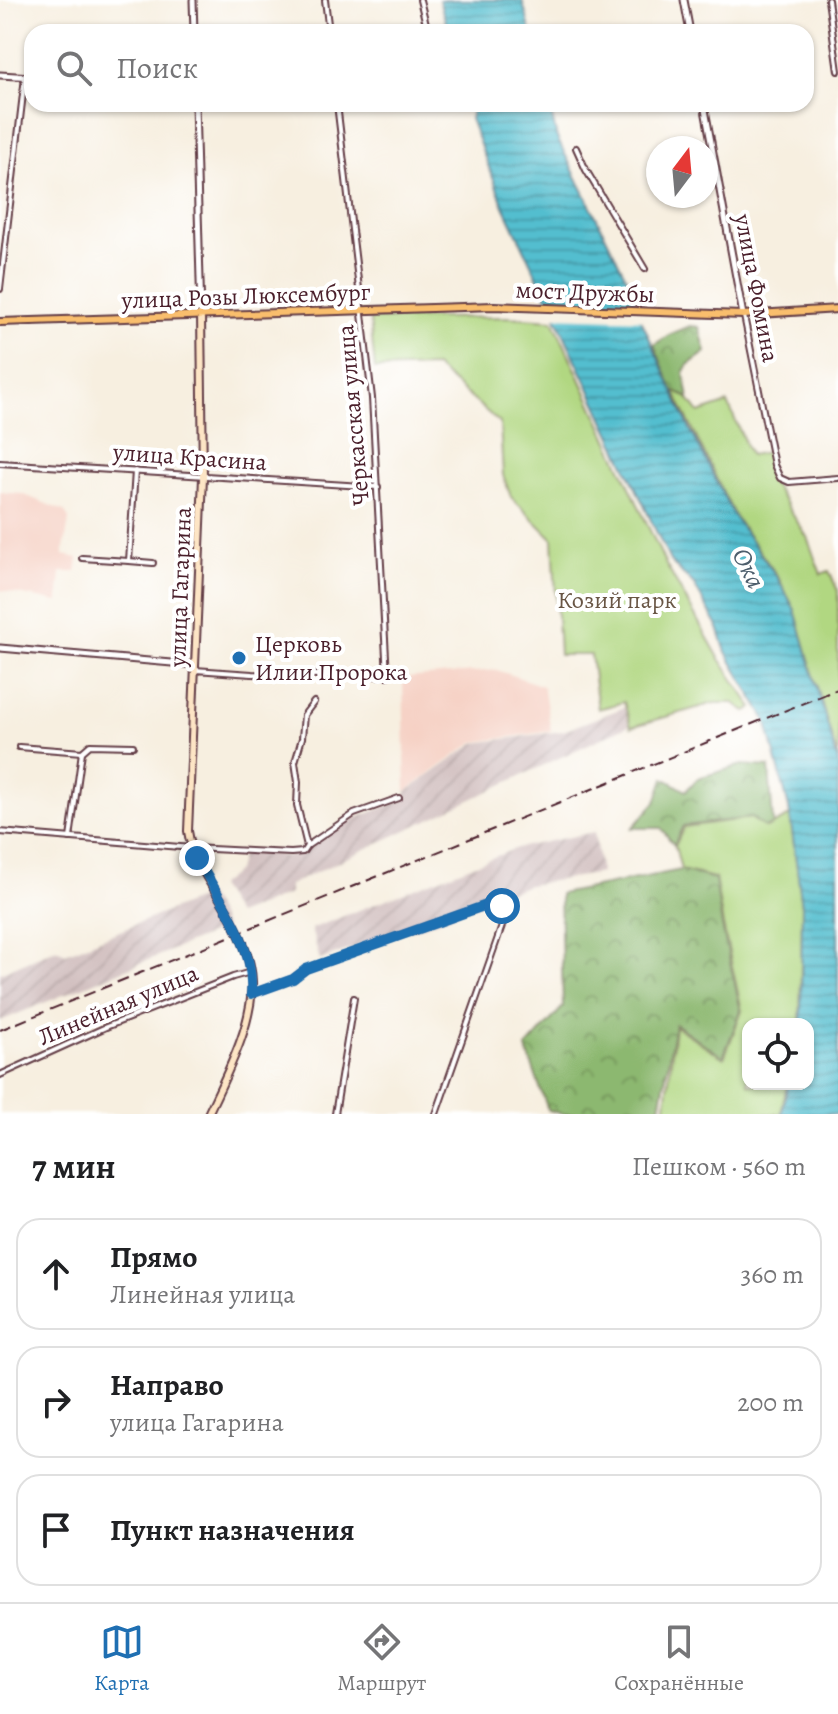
<!DOCTYPE html>
<html lang="ru">
<head>
<meta charset="utf-8">
<style>
  body { margin:0; font-family:Alegreya,serif; background:#f2f2f2; color:#202124 }
  .controls { position:absolute; right:24px; bottom:24px; display:grid; overflow:hidden; border-radius:16px; box-shadow:0 2px 6px #0004 }
  .controls button { width:72px; height:72px; display:grid; place-items:center; padding:0; border:0; border-bottom:2px solid #e0e0e0; background:#fff; color:#202124; font:40px sans-serif }
  .compass { position:absolute; left:646px; top:136px; width:72px; height:72px; border-radius:50%; background:#fff; box-shadow:0 2px 6px #0004; rotate:16deg }
  .stop { position:absolute; width:24px; height:24px; margin:-18px; border:6px solid #1f6fb2; border-radius:50%; background:#fff }
  .stop.end { background:#1f6fb2; border-color:#fff; box-shadow:0 2px 8px #0008 }
  .list { margin:0; padding:0; list-style:none }
  h2 { display:flex; justify-content:space-between; align-items:center; height:104px; margin:0; padding:0 32px; font-size:34px }
  h2 small { font-size:26px; font-weight:400; color:#757577 }
  .list li { display:grid; grid-template-columns:52px 1fr auto; gap:24px; align-items:center; box-sizing:border-box; height:112px; margin:0 16px 16px; padding:0 16px; border:2px solid #e0e0e0; border-radius:24px }
  .list b { display:block; font-size:30px; white-space:nowrap }
  .list p { margin:0; font-size:26px; white-space:nowrap; color:#757577 }
  .list em { font-size:26px; font-style:normal; color:#757577 }
  .icon { flex:none; width:44px; height:44px; fill:none; stroke:currentColor; stroke-width:2; stroke-linecap:round; stroke-linejoin:round }
  .map { position:relative; flex:none; width:838px; height:1114px; overflow:hidden }
  .search { position:absolute; background:#fff; box-shadow:0 2px 6px #0004; left:24px; right:24px; top:24px; height:88px; display:flex; align-items:center; gap:20px; box-sizing:border-box; padding:0 28px; border-radius:24px; color:#757577; font-size:30px }
  .sheet { height:488px; background:#fff }
  nav { display:flex; justify-content:space-around; align-items:center; box-sizing:border-box; height:112px; border-top:2px solid #e0e0e0; background:#fff; font-size:22px; color:#757577 }
  nav a { display:grid; justify-items:center; gap:4px }
  nav .on { color:#1f6fb2 }
  .map>svg:first-child { display:block }
  .built { fill:#f6d1c5 }
  .industrial { fill:url(#industrial-furrows) }
  .green { fill:#b1d781; stroke:#7e7b56; stroke-width:2 }
  .forest { fill:url(#forest-crowns); stroke:#6b6c4d; stroke-width:2 }
  .water { fill:url(#water-rules); stroke:#4e6e7d; stroke-width:2 }
  .pier { fill:#f7efe0 }
  .lines { fill:none; stroke-linecap:round; stroke-linejoin:round }
  .minor-casing { stroke:#643e46; stroke-width:8 }
  .tertiary-casing { stroke:#643e46; stroke-width:9 }
  .secondary-casing { stroke:#643e46; stroke-width:10 }
  .primary-casing { stroke:#643e46; stroke-width:10 }
  .minor { stroke:#fff; stroke-width:4 }
  .tertiary { stroke:#fff; stroke-width:5 }
  .secondary { stroke:#fde5c5; stroke-width:6 }
  .primary { stroke:#f9be6d; stroke-width:6 }
  .rail { stroke:#4a1f2b; stroke-width:2; stroke-dasharray:12 6; stroke-linecap:butt }
  .route { stroke:#1f6fb2; stroke-width:10 }
  .poi-dot { fill:#1f6fb2; stroke:#fff; stroke-width:3 }
  .labels { text-anchor:middle; stroke-width:8; stroke-linejoin:round; paint-order:stroke }
  .street-label { font-size:24px; fill:#4a1f2b; stroke:#fff }
  .park-label { font-size:24px; fill:#695645; stroke:#fff }
  .poi-label { font-size:24px; fill:#4a1f2b; stroke:#fff; text-anchor:start }
  .water-label { font-size:26px; font-style:italic; fill:#4e5f6d; stroke:#fff }
</style>
</head>
<body>
<div class="map">
<svg width="838" height="1114" viewBox="0 0 838 1114">
  <defs>
    <pattern id="industrial-furrows" width="10" height="10" patternUnits="userSpaceOnUse" patternTransform="scale(2)"><rect width="10" height="10" fill="#d1bfbf"/><path d="M-1 1l2-2M0 10L10 0M9 11l2-2" fill="none" stroke="#b5a4a4"/></pattern>
    <pattern id="forest-crowns" width="20" height="18" patternUnits="userSpaceOnUse" patternTransform="scale(2)"><rect width="20" height="18" fill="#8cb86f"/><path d="M2 6a3 3 0 1 1 6 0M12 15a3 3 0 1 1 6 0" fill="none" stroke="#74955b"/></pattern>
    <pattern id="water-rules" width="6" height="5" patternUnits="userSpaceOnUse" patternTransform="scale(2)"><rect width="6" height="5" fill="#53becf"/><path d="M0 2.5h6" fill="none" stroke="#479aa8"/></pattern>
  </defs>
  <rect width="100%" height="100%" fill="#fff"/>
  <filter id="ink" filterUnits="userSpaceOnUse"><feTurbulence type="fractalNoise" baseFrequency=".0125" numOctaves="2"/><feDisplacementMap in="SourceGraphic" scale="16" xChannelSelector="R" yChannelSelector="G"/><feConvolveMatrix kernelMatrix="1 2 1 2 8 2 1 2 1" color-interpolation-filters="sRGB"/></filter>
  <filter id="wash" filterUnits="userSpaceOnUse"><feTurbulence type="fractalNoise" baseFrequency=".006" numOctaves="4" result="noise"/><feDisplacementMap in="SourceGraphic" scale="32" xChannelSelector="R" yChannelSelector="G"/><feGaussianBlur stdDeviation="1.8" result="paint"/><feColorMatrix in="noise" values="0 0 0 0 0 0 0 0 0 0 0 0 0 0 0 0 0 1.4 0 .05"/><feComposite in="paint" operator="in"/></filter>
  <g filter="url(#wash)">
    <rect width="100%" height="100%" fill="#f7efe0"/>
    <g class="built">
      <path d="M 0,492 L 22,494 L 64,511 L 69,519 L 63,555 L 78,558 L 76,572 L 61,572 L 58,602 L 0,590 Z"/>
      <path d="M 497,670 L 543,686 L 551,731 L 474,742 L 406,791 L 403,681 L 406,678 Z"/>
    </g>
    <g class="industrial">
      <path d="M 625,707 L 629,725 L 289,885 L 289,894 L 236,915 L 218,886 L 237,871 L 242,852 L 275,854 L 284,856 L 303,854 L 307,848 L 353,819 L 406,799 L 406,792 L 475,743 L 563,731 Z"/>
      <path d="M 594,832 L 601,873 L 528,885 L 416,929 L 397,932 L 320,960 L 311,929 L 517,848 Z"/>
      <path d="M 208,895 L 225,928 L 0,1021 L 0,973 L 56,949 L 66,953 Z"/>
    </g>
    <g class="green">
      <path d="M 508,317 L 553,320 L 665,563 L 718,656 L 753,708 L 746,711 L 734,703 L 714,703 L 631,727 L 624,702 L 598,709 L 591,655 L 559,655 L 553,539 L 511,497 L 503,475 L 500,423 L 435,367 L 375,369 L 370,319 Z"/>
      <path d="M 674,391 L 687,397 L 699,413 L 728,403 L 750,455 L 769,452 L 768,476 L 807,537 L 821,574 L 829,571 L 838,591 L 838,760 L 795,610 L 778,577 L 735,517 Z"/>
      <path d="M 790,816 L 802,906 L 800,1022 L 800,1024 L 748,1024 L 748,1084 L 787,1084 L 781,1114 L 665,1114 L 675,1026 L 724,1058 L 742,1011 L 723,925 L 715,878 L 681,870 L 675,846 L 684,827 L 751,818 L 766,828 Z"/>
    </g>
    <g class="forest">
      <path d="M 690,326 L 699,327 L 706,352 L 688,365 L 684,372 L 689,398 L 673,391 L 654,345 L 669,335 Z"/>
      <path d="M 742,765 L 769,767 L 773,824 L 765,828 L 751,818 L 683,826 L 674,845 L 661,828 L 632,828 L 656,802 L 664,778 L 686,791 L 698,778 Z"/>
      <path d="M 681,870 L 715,879 L 722,926 L 741,1011 L 723,1057 L 675,1024 L 659,1114 L 563,1114 L 548,1110 L 526,1048 L 563,1007 L 560,894 Z"/>
    </g>
    <g class="water">
      <path d="M 439,0 L 522,0 L 531,32 L 449,32 Z"/>
      <path d="M 473,104 L 549,104 L 557,138 L 631,287 L 640,317 L 690,429 L 735,518 L 777,577 L 795,610 L 838,762 L 838,1114 L 782,1114 L 788,1084 L 808,1084 L 808,1024 L 801,1024 L 802,906 L 789,808 L 766,720 L 726,652 L 717,625 L 694,585 L 670,561 L 504,206 L 470,119 Z"/>
    </g>
    <path class="pier" d="M 543,299 L 640,304 L 646,320 L 551,317 Z"/>
  </g>
  <g filter="url(#ink)">
    <g class="lines">
      <g class="minor-casing">
        <g id="minor">
          <path d="M 325,0 L 329,32"/>
          <path d="M 420,0 L 428,32"/>
          <path d="M 828,0 L 838,71"/>
          <path d="M 576,148 L 586,170 L 645,269"/>
          <path d="M 0,289 L 25,77"/>
          <path d="M 744,316 L 774,465 L 780,478 L 789,482 L 838,478"/>
          <path d="M 0,463 L 378,487"/>
          <path d="M 82,558 L 129,561 L 135,471"/>
          <path d="M 129,561 L 153,563"/>
          <path d="M 195,670 L 252,674 L 387,676 L 372,398 L 337,104"/>
          <path d="M 19,747 L 82,752 L 90,745 L 133,746"/>
          <path d="M 0,832 L 192,848 L 291,853 L 303,852 L 307,846 L 354,814 L 399,798"/>
          <path d="M 70,838 L 82,752"/>
          <path d="M 307,846 L 297,805 L 298,782 L 295,762 L 302,738 L 304,715 L 314,702"/>
          <path d="M 251,994 L 293,979 L 306,969 L 495,902 C 505,905 503,915 503,923 L 436,1114"/>
          <path d="M 0,1075 L 106,1027 L 233,977 L 251,972"/>
          <path d="M 335,1114 L 354,998"/>
        </g>
      </g>
      <g class="tertiary-casing">
        <g id="tertiary">
          <path d="M 193,0 L 194,32"/>
          <path d="M 684,0 L 690,32"/>
          <path d="M 0,75 L 32,77"/>
          <path d="M 195,104 L 201,315"/>
          <path d="M 704,104 L 743,315"/>
          <path d="M 0,648 L 195,665"/>
        </g>
      </g>
      <g class="secondary-casing">
        <path id="secondary" d="M 201,315 L 203,477 L 188,831 C 192,860 214,887 228,912 C 240,934 251,957 252,981 C 253,1026 226,1075 208,1114"/>
      </g>
      <g class="primary-casing">
        <path id="primary" d="M 0,322 L 494,306 L 743,315 L 838,309"/>
      </g>
      <use href="#minor" class="minor"/>
      <use href="#tertiary" class="tertiary"/>
      <use href="#secondary" class="secondary"/>
      <use href="#primary" class="primary"/>
      <path class="rail" d="M 0,1030 L 838,689"/>
    </g>
  </g>
  <g class="lines" filter="url(#ink)">
    <path class="route" d="M 197,858 C 220,901 255,943 251,994 L 293,979 L 306,969 L 495,902 L 502,906"/>
  </g>
  <circle class="poi-dot" cx="239" cy="658" r="8"/>
  <g class="labels">
    <g class="street-label">
      <text transform="translate(757 288) rotate(79)" y="8">улица Фомина</text>
      <text transform="translate(585 292) rotate(2)" y="8">мост Дружбы</text>
      <text transform="translate(246 296) rotate(-2)" y="8">улица Розы Люксембург</text>
      <text transform="translate(353 415) rotate(-95)" y="8">Черкасская улица</text>
      <text transform="translate(190 457) rotate(4)" y="8">улица Красина</text>
      <text transform="translate(180 587) rotate(-88)" y="8">улица Гагарина</text>
      <text transform="translate(118 1005) rotate(-23)" y="8">Линейная улица</text>
    </g>
    <g class="park-label">
      <text x="617" y="608">Козий парк</text>
    </g>
    <g class="poi-label">
      <text x="255" y="652">Церковь<tspan x="255" dy="28">Илии Пророка</tspan></text>
    </g>
    <g class="water-label">
      <text transform="translate(749 568) rotate(63)" y="9">Ока</text>
    </g>
  </g>
</svg>
<div class="controls">
<button><svg class="icon" aria-label="locate" viewBox="0 0 24 24"><circle cx="12" cy="12" r="6"/><path d="M12 2v4M12 18v4M2 12h4M18 12h4"/></svg></button>
</div>
<svg class="compass" viewBox="-18 -18 36 36"><path d="M0-13l5 13h-10z" fill="#e53935"/><path d="M0 13l5-13h-10z" fill="#757577"/></svg>
<div class="stop" style="left:502px;top:906px"></div>
<div class="stop end" style="left:197px;top:858px"></div>
<div class="search"><svg class="icon" aria-label="search" viewBox="0 0 24 24"><circle cx="10" cy="10" r="6"/><path d="M15 15l6 6"/></svg>Поиск</div>
</div>
<section class="sheet">
<h2>7 мин<small>Пешком · 560 m</small></h2>
<ul class="list">
<li><svg class="icon" aria-label="ahead" viewBox="0 0 24 24"><path d="M12 20V5M6 11l6-6 6 6"/></svg><div><b>Прямо</b><p>Линейная улица</p></div><em>360 m</em></li>
<li><svg class="icon" aria-label="right" viewBox="0 0 24 24"><path d="M7 20v-9h11M14 6l5 5-5 5"/></svg><div><b>Направо</b><p>улица Гагарина</p></div><em>200 m</em></li>
<li><svg class="icon" aria-label="arrive" viewBox="0 0 24 24"><path d="M6 21V4h12l-3 4 3 4H6"/></svg><div><b>Пункт назначения</b></div></li>
</ul>
</section>
<nav>
<a class="on"><svg class="icon" aria-label="map" viewBox="0 0 24 24"><path d="M3 6l6-2 6 2 6-2v14l-6 2-6-2-6 2zM9 4v14M15 6v14"/></svg>Карта</a>
<a><svg class="icon" aria-label="directions" viewBox="0 0 24 24"><path d="M12 3l9 9-9 9-9-9zM9 14v-3h6M13 9l2 2-2 2"/></svg>Маршрут</a>
<a><svg class="icon" aria-label="saved" viewBox="0 0 24 24"><path d="M7 4h10v16l-5-4-5 4z"/></svg>Сохранённые</a>
</nav>
</body>
</html>
